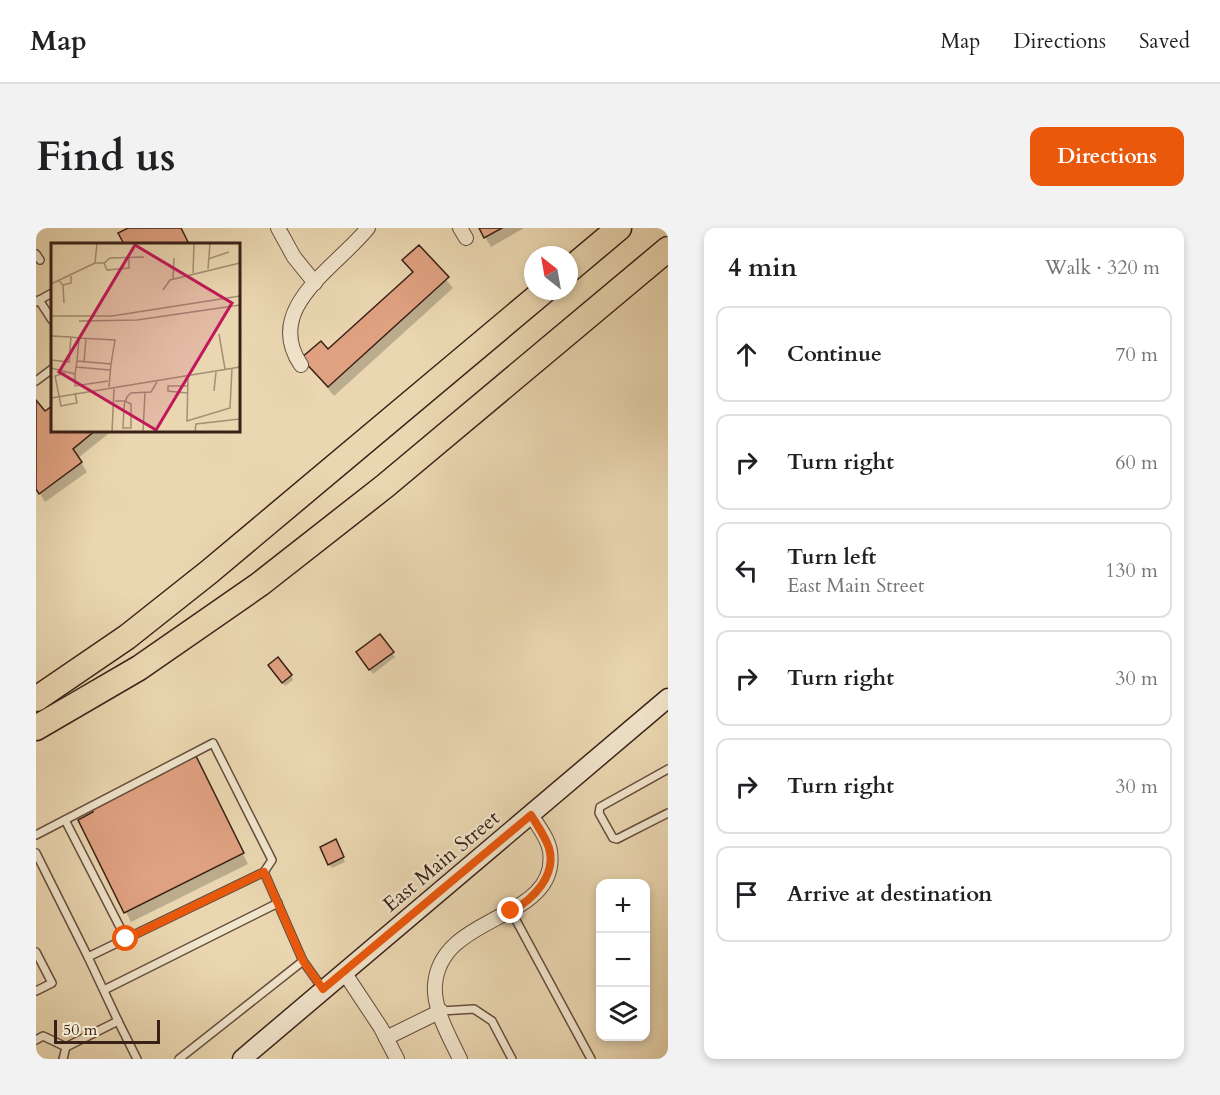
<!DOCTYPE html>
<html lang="en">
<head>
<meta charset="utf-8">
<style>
  body { margin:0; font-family:Cardo,serif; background:#f2f2f2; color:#202124 }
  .controls { position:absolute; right:18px; bottom:18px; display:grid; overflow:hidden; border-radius:12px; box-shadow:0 3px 9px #0003 }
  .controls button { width:54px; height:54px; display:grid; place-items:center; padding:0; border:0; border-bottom:2px solid #e0e0e0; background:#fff; color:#202124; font:30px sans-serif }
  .compass { position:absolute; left:488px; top:18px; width:54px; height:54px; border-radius:50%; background:#fff; box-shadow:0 3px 9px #0003; rotate:329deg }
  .scale { position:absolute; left:18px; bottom:15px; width:106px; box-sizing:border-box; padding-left:6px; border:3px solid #3a2118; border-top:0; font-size:16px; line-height:21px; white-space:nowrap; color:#3a2118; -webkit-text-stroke:4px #f1e5cc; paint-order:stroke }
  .stop { position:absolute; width:18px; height:18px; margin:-14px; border:4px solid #ea580c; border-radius:50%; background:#fff }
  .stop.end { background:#ea580c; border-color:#fff; box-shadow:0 2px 6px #0008 }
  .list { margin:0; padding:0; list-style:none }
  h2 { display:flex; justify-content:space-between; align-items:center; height:78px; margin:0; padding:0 24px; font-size:26px }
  h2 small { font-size:20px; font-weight:400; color:#757577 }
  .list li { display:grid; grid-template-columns:39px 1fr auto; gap:18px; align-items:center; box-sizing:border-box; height:96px; margin:0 12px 12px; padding:0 12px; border:2px solid #e0e0e0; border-radius:12px }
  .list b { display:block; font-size:22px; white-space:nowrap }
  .list p { margin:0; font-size:20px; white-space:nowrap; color:#757577 }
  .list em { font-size:20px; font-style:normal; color:#757577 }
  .icon { flex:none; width:33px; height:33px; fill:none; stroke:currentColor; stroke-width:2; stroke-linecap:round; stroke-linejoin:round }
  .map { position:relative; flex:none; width:632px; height:831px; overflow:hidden; border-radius:12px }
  header { display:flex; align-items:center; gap:36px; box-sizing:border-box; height:84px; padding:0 30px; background:#fff; border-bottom:2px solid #e0e0e0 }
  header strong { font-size:28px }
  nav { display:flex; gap:33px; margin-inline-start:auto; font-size:21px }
  .intro { display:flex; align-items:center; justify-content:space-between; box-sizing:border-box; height:144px; padding:0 36px }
  h1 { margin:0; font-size:42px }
  .button { padding:15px 27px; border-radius:12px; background:#ea580c; color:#fff; font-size:21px; font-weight:700 }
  main { display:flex; gap:36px; padding:0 36px }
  aside { flex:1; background:#fff; border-radius:12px; box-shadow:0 3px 9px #0003 }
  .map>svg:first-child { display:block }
  .shadow { fill:#0003 }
  .building { fill:#e0a181; stroke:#3a2118; stroke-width:1.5 }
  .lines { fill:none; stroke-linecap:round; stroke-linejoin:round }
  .lane-casing { stroke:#664e3e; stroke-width:10 }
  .street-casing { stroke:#664e3e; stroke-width:16 }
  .secondary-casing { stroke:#3a2118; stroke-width:21 }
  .highway-casing { stroke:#3a2118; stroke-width:27 }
  .lane { stroke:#f1e5cc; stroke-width:7 }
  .street { stroke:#f1e5cc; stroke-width:14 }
  .secondary { stroke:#f1e5cc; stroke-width:18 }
  .highway { stroke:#ead7b1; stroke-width:24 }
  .route { stroke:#ea580c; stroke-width:8 }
  .labels { text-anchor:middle; stroke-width:4.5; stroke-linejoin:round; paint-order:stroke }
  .street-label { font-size:21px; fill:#3a2118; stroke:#f1e5cc }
  .inset-road { fill:none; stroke:#a48e74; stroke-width:1.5 }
  .view { fill:#c2185b; fill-opacity:0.15; stroke:#c2185b; stroke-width:3 }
  .inset-edge { fill:none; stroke:#3a2118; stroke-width:3 }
</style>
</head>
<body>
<header>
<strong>Map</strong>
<nav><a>Map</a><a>Directions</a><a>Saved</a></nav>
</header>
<div class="intro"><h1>Find us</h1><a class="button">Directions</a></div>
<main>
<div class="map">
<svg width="632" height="831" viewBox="0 0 632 831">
  <rect width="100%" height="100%" fill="#ead7b1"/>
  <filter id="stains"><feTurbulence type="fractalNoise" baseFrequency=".00333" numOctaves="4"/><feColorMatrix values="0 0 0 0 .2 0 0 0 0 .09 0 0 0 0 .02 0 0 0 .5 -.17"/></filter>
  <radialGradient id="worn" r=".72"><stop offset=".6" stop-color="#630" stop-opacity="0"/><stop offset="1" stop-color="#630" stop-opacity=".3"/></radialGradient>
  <g class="shadow">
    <path d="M 95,0 L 144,0 L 152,16 L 90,16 L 84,5 Z"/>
    <path d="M 444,0 L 488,0 L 455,19 Z"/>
    <path d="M 383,19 L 417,60 L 298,168 L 267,130 L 292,123 L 377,46 L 368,33 Z"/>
    <path d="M 0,174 L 9,185 L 16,180 L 16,202 L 77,202 L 42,230 L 51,244 L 9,274 L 2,262 L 0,264 Z"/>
    <path d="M 344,408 L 359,429 L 337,446 L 324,429 Z"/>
    <path d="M 236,442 L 255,447 L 257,452 L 249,458 Z"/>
    <path d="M 164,539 L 212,636 L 95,694 L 44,592 Z"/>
    <path d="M 302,618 L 309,634 L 296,640 L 293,636 Z"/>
  </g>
  <g class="building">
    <path d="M 92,0 L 145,0 L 153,16 L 88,16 L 82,5 Z"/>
    <path d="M 443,0 L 466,0 L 448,10 Z"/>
    <path d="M 383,17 L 413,49 L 292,159 L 265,130 L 285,113 L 292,121 L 377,44 L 366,32 Z"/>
    <path d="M 0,172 L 9,183 L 16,178 L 16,202 L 60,202 L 37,221 L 46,234 L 3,266 L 0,261 Z"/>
    <path d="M 344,406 L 358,424 L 333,442 L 320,424 Z"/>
    <path d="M 242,429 L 256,447 L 246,455 L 232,437 Z"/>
    <path d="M 160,528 L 208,625 L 88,685 L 42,592 L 57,584 L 55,580 Z"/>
    <path d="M 300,611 L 308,629 L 292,637 L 284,619 Z"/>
  </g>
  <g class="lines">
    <g class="lane-casing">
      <g id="lane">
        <path d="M 0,26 L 4,32"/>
        <path d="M 3,72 L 16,92"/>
        <path d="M 0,74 L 16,65"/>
        <path d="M 0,153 L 16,141"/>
        <path d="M 632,541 L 564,579 L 563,585 L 577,610 L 581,611 L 632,585"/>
        <path d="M 29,592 L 90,711"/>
        <path d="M 0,607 L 177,515 L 236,632 L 228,644 L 52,729 L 0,625"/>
        <path d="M 228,644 L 267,733 L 287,761"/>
        <path d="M 475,683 L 555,831"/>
        <path d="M 0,724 L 16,755 L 0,763"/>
        <path d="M 68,762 L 242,675"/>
        <path d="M 405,783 L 438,781 L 456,793 L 476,831"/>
        <path d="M 82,793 L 101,831"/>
        <path d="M 0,812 L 7,808 L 30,819 L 82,793 L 52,729"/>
        <path d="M 27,831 L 30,819"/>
        <path d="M 143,831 L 267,733"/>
      </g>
    </g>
    <g class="street-casing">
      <g id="street">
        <path d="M 242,0 L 258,29 L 279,55"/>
        <path d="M 424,0 L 430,10"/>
        <path d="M 265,137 C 226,80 301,39 332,0"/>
        <path d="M 308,744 L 345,800 L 361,831"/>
        <path d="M 350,810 L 405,783"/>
        <path d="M 424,831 C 414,810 397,781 399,757 C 404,684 524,694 514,623 C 512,610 502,598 495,587"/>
      </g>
    </g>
    <g class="secondary-casing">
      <path id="secondary" d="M 206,831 L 632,470"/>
    </g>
    <g class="highway-casing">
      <g id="highway">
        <path d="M 533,42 L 583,0"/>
        <path d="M 0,471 L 91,409 L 173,344 L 508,63"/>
        <path d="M 0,500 L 103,440 L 224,356 L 349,258 L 632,21"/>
      </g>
    </g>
    <use href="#lane" class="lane"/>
    <use href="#street" class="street"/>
    <use href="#secondary" class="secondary"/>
    <use href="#highway" class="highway"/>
  </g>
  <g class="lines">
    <path class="route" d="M 90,711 L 228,644 L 267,733 L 287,761 L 495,587 C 501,597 509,608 513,620 C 521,647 497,672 475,683"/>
  </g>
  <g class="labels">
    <g class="street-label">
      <text transform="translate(405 633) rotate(-40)" y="7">East Main Street</text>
    </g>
  </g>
  <g transform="translate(15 15)">
    <rect width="189" height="189" fill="#ead7b1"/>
    <path class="inset-road" d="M 157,16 L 178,9M 44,20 L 53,20 L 59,15 L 93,14M 44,20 L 46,0M 53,20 L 56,27 L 78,25 L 78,14M 157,26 L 159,0M 142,30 L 143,0M 122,36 L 123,15M 8,38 L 12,42 L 20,40 L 20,33M 0,41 L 44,20M 12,42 L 13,60M 112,47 L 119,37 L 189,20M 0,73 L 61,73 L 189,53M 28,78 L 86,77 L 189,62M 168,91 L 174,126M 0,93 L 20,94M 0,117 L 18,119 L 20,94 L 28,95M 33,119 L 35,95M 25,124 L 59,127M 0,125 L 24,131 L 26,118M 14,130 L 4,133 L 10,163 L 26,160 L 24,150M 24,131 L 24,143 L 57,138M 137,134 L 136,178 L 179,165 L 181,125M 58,144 L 60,121 L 26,118 L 28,95 L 64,97 L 60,121M 163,148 L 165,129M 136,150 L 117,148 L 117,143 L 137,143M 0,155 L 189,124M 64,158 L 74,158 L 80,161 L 80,185 L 72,185 L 73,164 L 74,158 L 75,157 L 76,154 L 80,150 L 100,149 L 106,139M 61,189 L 63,146M 92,189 L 94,150M 144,189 L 145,181 L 189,176"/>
    <path class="view" d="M 84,2 L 181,60 L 105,187 L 8,129 Z"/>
    <rect width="189" height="189" class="inset-edge"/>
  </g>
  <rect width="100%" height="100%" filter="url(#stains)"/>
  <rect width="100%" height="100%" fill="url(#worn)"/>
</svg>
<div class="controls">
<button>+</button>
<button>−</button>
<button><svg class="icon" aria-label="layers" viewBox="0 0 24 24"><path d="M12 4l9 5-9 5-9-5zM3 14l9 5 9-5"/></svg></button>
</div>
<svg class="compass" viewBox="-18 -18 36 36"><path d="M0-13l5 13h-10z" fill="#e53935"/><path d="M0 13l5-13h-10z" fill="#757577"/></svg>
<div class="scale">50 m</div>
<div class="stop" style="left:90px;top:711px"></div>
<div class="stop end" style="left:475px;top:683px"></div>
</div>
<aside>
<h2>4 min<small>Walk · 320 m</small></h2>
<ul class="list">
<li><svg class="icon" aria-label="ahead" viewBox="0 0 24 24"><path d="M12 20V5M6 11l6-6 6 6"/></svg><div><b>Continue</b></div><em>70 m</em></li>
<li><svg class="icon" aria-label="right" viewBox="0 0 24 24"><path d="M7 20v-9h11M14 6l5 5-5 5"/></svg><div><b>Turn right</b></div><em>60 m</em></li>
<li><svg class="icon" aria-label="left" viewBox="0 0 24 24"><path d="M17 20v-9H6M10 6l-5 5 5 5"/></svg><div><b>Turn left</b><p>East Main Street</p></div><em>130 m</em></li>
<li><svg class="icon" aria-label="right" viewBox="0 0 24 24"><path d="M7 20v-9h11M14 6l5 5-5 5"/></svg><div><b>Turn right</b></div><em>30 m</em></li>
<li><svg class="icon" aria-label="right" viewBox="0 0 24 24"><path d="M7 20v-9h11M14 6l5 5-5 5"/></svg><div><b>Turn right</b></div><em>30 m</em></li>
<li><svg class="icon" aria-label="arrive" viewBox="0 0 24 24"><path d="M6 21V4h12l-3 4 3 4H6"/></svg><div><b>Arrive at destination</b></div></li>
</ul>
</aside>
</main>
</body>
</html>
